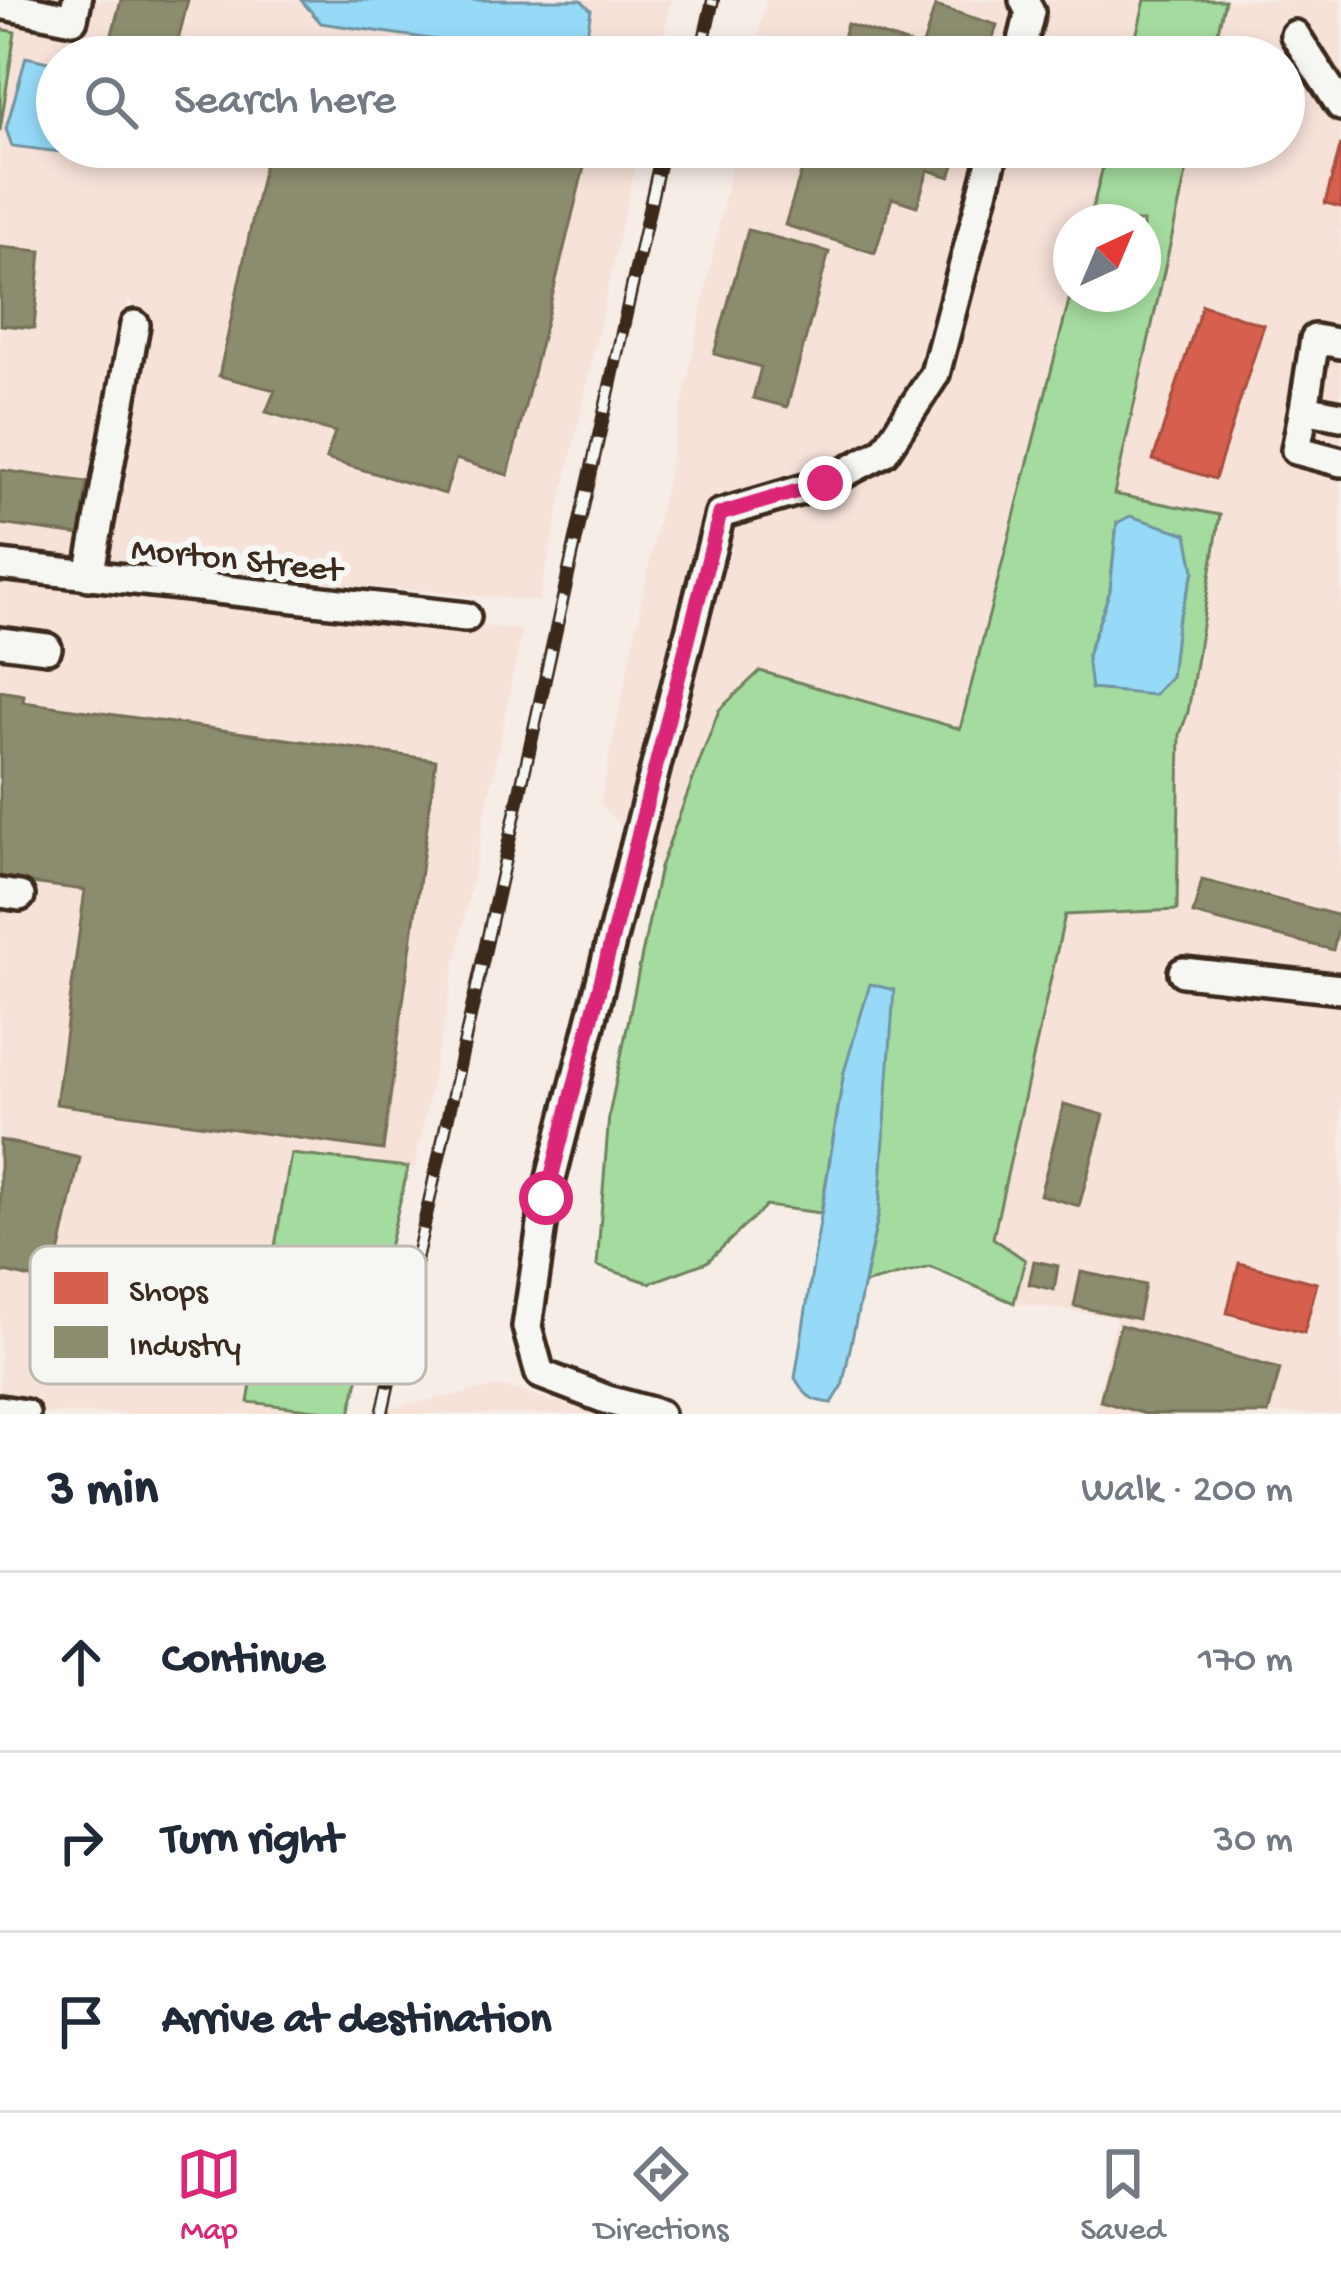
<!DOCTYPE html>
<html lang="en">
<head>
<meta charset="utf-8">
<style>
  body { margin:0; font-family:"Gochi Hand",sans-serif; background:#f2f2f3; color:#1f2937 }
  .compass { position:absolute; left:1053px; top:204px; width:108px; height:108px; border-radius:50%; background:#fff; box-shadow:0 6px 18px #0003; rotate:44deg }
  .stop { position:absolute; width:36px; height:36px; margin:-27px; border:9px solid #db2777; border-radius:50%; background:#fff }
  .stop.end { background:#db2777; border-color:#fff; box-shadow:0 3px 12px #0008 }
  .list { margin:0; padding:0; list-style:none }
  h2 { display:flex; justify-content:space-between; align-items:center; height:156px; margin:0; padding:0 48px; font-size:51px }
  h2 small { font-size:39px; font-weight:400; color:#747a83 }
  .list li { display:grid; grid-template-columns:78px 1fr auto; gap:36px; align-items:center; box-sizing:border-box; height:180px; padding:0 48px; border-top:3px solid #e0e1e3 }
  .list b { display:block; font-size:45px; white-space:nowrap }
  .list em { font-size:39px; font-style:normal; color:#747a83 }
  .icon { flex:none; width:66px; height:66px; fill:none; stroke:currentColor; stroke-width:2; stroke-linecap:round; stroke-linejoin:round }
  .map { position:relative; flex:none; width:1341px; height:1414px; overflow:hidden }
  .search { position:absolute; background:#fff; box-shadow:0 6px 18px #0003; left:36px; right:36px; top:36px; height:132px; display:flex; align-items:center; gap:30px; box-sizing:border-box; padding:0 42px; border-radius:66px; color:#747a83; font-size:45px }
  .sheet { height:696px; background:#fff }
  nav { display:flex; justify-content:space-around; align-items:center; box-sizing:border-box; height:168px; border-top:3px solid #e0e1e3; background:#fff; font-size:33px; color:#747a83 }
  nav a { display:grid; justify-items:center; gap:6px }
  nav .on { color:#db2777 }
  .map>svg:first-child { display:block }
  .built { fill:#f7e2da }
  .green { fill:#a4db9e; stroke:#70825e; stroke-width:3; fill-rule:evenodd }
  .water { fill:#96daf8; stroke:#7294a1; stroke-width:3 }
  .shops { fill:#d6604d; stroke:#a8503f; stroke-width:3 }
  .industry { fill:#8c8c6e; stroke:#746f56; stroke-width:3 }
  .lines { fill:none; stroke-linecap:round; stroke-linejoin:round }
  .minor-casing { stroke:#3b2a1e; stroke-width:36 }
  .minor { stroke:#f6f6f2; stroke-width:27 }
  .rail-casing { stroke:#3b2a1e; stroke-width:14 }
  .rail { stroke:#f6f6f2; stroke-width:9; stroke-dasharray:27; stroke-linecap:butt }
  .route { stroke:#db2777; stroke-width:15 }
  .labels { text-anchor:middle; stroke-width:12; stroke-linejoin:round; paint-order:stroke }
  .street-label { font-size:36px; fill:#3b2a1e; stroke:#f6f6f2 }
  .key { fill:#f6f6f2; stroke:#beb9b2; stroke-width:3 }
  .key-label { font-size:33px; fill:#3b2a1e }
</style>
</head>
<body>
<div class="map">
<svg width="1341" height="1414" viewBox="0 0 1341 1414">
  <rect width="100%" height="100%" fill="#f6ede7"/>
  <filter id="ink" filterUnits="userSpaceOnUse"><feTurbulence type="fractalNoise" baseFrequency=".00833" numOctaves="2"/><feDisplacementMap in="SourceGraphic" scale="24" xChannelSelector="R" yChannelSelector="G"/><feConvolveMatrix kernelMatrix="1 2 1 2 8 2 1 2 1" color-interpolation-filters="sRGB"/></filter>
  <g filter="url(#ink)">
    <g class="built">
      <path d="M 0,0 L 301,0 L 321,23 L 554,57 L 57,57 L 57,64 L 26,58 L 12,146 L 164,164 L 166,147 L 639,147 L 539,601 L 116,565 L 107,549 L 151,339 L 129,298 L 90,542 L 76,562 L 0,553 L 0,131 L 15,33 L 0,29 Z"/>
      <path d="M 581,0 L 671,0 L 659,57 L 571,57 L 585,47 L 590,10 Z"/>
      <path d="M 766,0 L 1145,0 L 1131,57 L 754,57 Z"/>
      <path d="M 1225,0 L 1341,0 L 1341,1414 L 1095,1414 L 1115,1317 L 1014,1303 L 1024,1260 L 993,1238 L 1066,914 L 1177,910 L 1180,734 L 1188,712 L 1220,515 L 1114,494 L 1192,147 L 1284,147 L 1284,57 L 1212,57 Z"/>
      <path d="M 735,147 L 1108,147 L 1089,222 L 1071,222 L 1071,293 L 960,729 L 760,671 L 719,710 L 660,867 L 600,804 Z"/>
      <path d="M 0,573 L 522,630 L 415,1168 L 291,1155 L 249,1402 L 338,1414 L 0,1414 Z"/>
      <path d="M 502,1386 L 601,1414 L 358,1414 Z"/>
    </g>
    <g class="green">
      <path d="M 1145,0 L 1225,0 L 1212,57 L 1131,57 Z"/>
      <path d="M 0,29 L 15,32 L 0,131 Z"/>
      <path d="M 1108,147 L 1192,147 L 1114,494 L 1220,515 L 1188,712 L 1180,734 L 1177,910 L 1065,915 L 993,1238 L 1025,1260 L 1014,1303 L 930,1267 L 864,1284 L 879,1211 L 893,990 L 844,1072 L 821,1213 L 766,1206 L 707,1262 L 650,1283 L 597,1266 L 609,1115 L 660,867 L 719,710 L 760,671 L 960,729 L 1071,293 L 1143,294 L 1143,222 L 1089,222 ZM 1117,523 L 1194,571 L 1177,623 L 1171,676 L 1087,656 L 1110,591 Z"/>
      <path d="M 291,1154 L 408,1167 L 350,1414 L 248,1402 Z"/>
    </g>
    <g class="water">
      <path d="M 301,0 L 581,0 L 591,10 L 585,47 L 571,57 L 554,57 L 321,23 Z"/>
      <path d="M 26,57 L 57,64 L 57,147 L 166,147 L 163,165 L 12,146 L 6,129 Z"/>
      <path d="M 1130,516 L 1187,534 L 1194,571 L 1177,623 L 1171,676 L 1154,695 L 1091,689 L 1087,656 L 1110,591 L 1117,523 Z"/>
      <path d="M 870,984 L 894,990 L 879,1211 L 842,1387 L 832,1403 C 811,1402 805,1395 795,1378 L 844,1072 Z"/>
    </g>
    <g class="shops">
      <path d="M 1341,144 L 1341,207 L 1325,203 Z"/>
      <path d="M 1202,305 L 1264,325 L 1215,479 L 1153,460 Z"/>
      <path d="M 1239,1263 L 1317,1283 L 1304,1333 L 1227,1313 Z"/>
    </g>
    <g class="industry">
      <path d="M 121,0 L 188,0 L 174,57 L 106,57 Z"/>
      <path d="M 935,6 L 997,25 L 987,57 L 837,57 L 847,24 L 922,48 Z"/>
      <path d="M 268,147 L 589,147 L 508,475 L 456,459 L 445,494 L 326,459 L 335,432 L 266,412 L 275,390 L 219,376 Z"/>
      <path d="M 809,147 L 960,147 L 950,177 L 928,170 L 917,206 L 892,198 L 875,253 L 785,225 Z"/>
      <path d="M 748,230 L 829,252 L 787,407 L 753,398 L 761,367 L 714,354 Z"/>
      <path d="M 0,247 L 41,251 L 34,328 L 0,325 Z"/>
      <path d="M 0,470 L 87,482 L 80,535 L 0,524 Z"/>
      <path d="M 0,691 L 24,695 L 23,702 L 436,760 L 383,1150 L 56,1104 L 85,890 L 0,879 Z"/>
      <path d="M 1202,880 L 1341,916 L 1333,950 L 1193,914 Z"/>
      <path d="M 1064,1104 L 1104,1115 L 1079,1206 L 1040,1195 Z"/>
      <path d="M 0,1140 L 80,1158 L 53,1283 L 0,1271 Z"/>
      <path d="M 1034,1261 L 1058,1266 L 1054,1290 L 1029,1284 Z"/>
      <path d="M 1081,1272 L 1145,1285 L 1138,1319 L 1074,1306 Z"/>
      <path d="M 1120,1325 L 1280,1369 L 1268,1414 L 1145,1414 L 1100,1401 Z"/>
    </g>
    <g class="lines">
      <g class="minor-casing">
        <g id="minor">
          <path d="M 0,4 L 73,19 L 77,0"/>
          <path d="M 1295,35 L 1341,106"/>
          <path d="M 1019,57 L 1030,12 L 1024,0"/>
          <path d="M 1341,344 L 1315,339 L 1304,409 L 1341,416"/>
          <path d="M 1304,409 L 1296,450 L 1341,462"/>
          <path d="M 0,565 L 466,617"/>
          <path d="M 89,576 L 135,325"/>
          <path d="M 0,642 L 47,648"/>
          <path d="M 0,893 L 20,896"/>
          <path d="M 1183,972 L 1341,989"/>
          <path d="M 0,1410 L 25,1414"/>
          <path d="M 659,1414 L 608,1400 L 540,1374 L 527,1327 L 546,1198 L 720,514 L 825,483 L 884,452 L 935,374 L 995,147"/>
        </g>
      </g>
      <use href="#minor" class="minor"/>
      <g class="rail-casing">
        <g id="rail">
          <path d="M 700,57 L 713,0"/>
          <path d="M 382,1414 L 663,147"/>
        </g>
      </g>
      <use href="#rail" class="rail"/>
    </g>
  </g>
  <g class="lines" filter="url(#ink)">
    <path class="route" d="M 546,1198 L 720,514 L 825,483"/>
  </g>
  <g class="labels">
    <g class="street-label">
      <text transform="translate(237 556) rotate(6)" y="13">Morton Street</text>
    </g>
  </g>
  <rect x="30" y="1246" width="396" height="138" rx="18" class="key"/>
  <rect x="54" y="1272" width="54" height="32" fill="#d6604d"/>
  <rect x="54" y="1326" width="54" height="32" fill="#8c8c6e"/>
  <g class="key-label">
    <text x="129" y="1300">Shops</text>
    <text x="129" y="1354">Industry</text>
  </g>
</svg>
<svg class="compass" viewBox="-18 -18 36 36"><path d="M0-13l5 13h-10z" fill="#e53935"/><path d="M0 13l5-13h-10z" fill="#747a83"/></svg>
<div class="stop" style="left:546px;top:1198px"></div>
<div class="stop end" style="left:825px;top:483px"></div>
<div class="search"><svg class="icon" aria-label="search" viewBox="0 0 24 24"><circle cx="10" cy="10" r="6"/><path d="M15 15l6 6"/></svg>Search here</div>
</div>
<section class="sheet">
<h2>3 min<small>Walk · 200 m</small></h2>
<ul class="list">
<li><svg class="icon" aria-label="ahead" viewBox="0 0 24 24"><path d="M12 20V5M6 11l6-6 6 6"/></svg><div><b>Continue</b></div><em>170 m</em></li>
<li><svg class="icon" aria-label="right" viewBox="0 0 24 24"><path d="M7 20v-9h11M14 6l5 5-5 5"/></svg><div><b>Turn right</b></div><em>30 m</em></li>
<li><svg class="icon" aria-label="arrive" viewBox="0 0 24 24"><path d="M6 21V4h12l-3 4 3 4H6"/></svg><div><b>Arrive at destination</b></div></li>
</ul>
</section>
<nav>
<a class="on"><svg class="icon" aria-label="map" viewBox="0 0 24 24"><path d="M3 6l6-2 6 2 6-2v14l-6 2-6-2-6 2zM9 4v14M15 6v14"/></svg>Map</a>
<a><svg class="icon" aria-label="directions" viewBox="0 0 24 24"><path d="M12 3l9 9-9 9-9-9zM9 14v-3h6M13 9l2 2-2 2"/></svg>Directions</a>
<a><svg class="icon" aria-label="saved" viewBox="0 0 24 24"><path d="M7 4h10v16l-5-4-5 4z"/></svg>Saved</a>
</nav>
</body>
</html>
